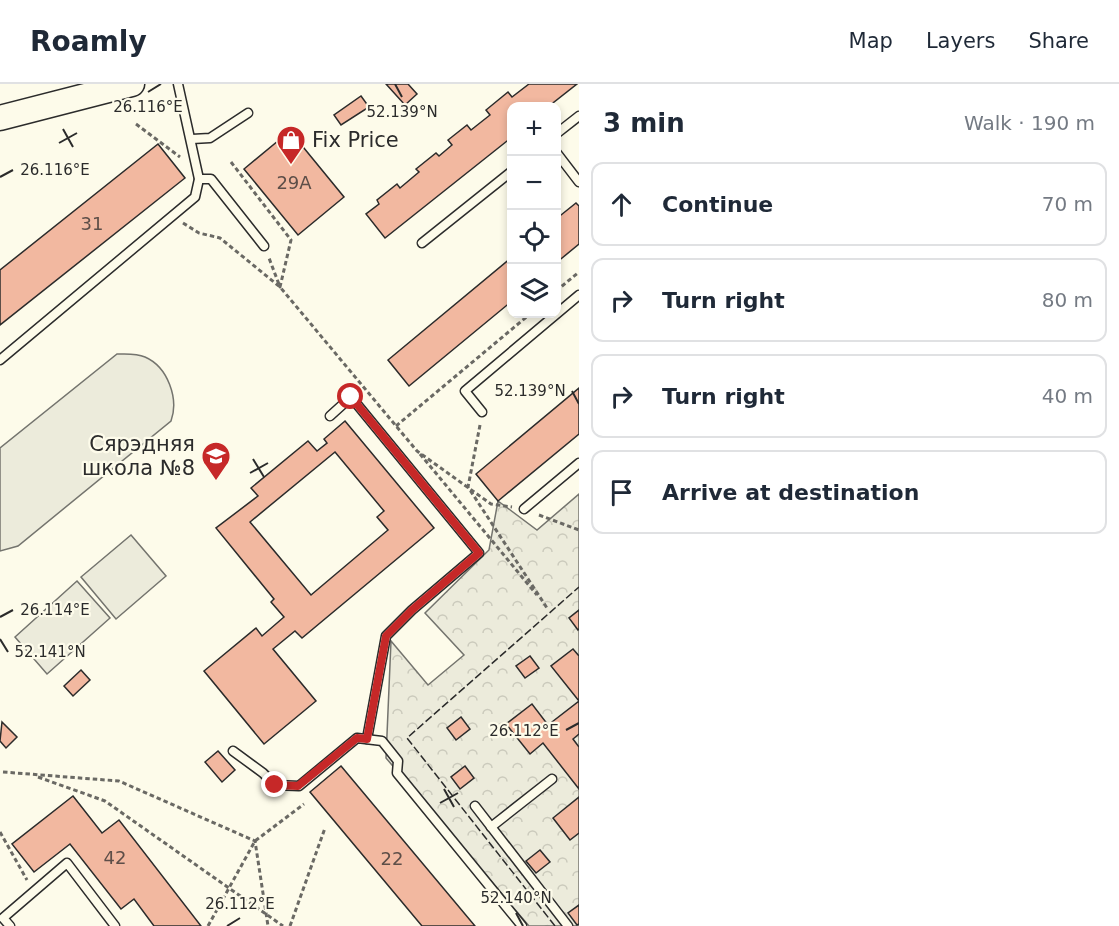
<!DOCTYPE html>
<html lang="en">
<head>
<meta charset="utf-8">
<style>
  body { margin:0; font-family:"DejaVu Sans",sans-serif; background:#f6f6f7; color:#1f2937 }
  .controls { position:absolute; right:18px; top:18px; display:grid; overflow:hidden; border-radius:12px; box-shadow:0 3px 9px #0003 }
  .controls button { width:54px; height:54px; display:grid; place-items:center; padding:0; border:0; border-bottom:2px solid #e0e1e3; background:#fff; color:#1f2937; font:30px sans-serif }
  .stop { position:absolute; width:18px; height:18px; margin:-14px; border:4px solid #c62828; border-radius:50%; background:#fff }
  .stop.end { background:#c62828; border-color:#fff; box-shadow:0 2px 6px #0008 }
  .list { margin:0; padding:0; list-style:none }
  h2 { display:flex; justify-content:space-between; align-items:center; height:78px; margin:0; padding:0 24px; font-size:26px }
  h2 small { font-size:20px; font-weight:400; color:#747a83 }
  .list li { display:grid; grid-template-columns:39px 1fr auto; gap:18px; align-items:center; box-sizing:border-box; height:84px; margin:0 12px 12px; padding:0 12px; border:2px solid #e0e1e3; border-radius:12px }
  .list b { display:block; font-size:22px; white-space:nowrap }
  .list em { font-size:20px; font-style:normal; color:#747a83 }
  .icon { flex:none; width:33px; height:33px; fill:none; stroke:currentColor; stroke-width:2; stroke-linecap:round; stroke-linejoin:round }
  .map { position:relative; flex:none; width:579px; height:842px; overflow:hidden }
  header { display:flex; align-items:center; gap:36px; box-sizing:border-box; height:84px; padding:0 30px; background:#fff; border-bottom:2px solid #e0e1e3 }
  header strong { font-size:28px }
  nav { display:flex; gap:33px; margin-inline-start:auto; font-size:21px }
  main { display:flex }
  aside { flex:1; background:#fff }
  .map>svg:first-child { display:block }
  .forest { fill:url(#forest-crowns); stroke:#74746e; stroke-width:1.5 }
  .pitch { fill:#ecebdb; stroke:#74746e; stroke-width:1.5 }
  .building { fill:#f2b8a0; stroke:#2b2b2b; stroke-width:1.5; fill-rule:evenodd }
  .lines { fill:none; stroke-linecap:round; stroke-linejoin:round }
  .lane-casing { stroke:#2b2b2b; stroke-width:11 }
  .secondary-casing { stroke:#2b2b2b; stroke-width:27 }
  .path { stroke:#6a6964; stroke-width:3; stroke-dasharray:4.5 3; stroke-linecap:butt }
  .lane { stroke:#fdfbea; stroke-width:8 }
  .secondary { stroke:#fdfbea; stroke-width:24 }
  .fence { stroke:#2b2b2b; stroke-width:1.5; stroke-dasharray:8 3; stroke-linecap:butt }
  .route { stroke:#c62828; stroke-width:8 }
  .ticks { fill:none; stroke:#2b2b2b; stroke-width:2 }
  .labels { text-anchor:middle; stroke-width:4.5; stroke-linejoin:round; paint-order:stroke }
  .number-label { font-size:18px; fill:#5d4e48 }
  .poi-label { font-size:21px; fill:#2b2b2b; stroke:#fdfbea; text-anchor:start }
  .ticks-label { font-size:15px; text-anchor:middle; fill:#2b2b2b; stroke:#fdfbea; stroke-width:4.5; stroke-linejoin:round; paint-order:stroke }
</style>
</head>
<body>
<header>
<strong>Roamly</strong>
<nav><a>Map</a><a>Layers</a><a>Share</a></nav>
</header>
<main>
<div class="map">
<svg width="579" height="842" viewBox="0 0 579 842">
  <defs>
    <pattern id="forest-crowns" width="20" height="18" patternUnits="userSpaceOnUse" patternTransform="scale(1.5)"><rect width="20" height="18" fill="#ecebdb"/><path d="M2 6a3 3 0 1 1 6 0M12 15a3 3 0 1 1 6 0" fill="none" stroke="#cbcabc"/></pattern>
  </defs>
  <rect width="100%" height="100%" fill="#fdfbea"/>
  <path class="forest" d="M 579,410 L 579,842 L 529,842 L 386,674 L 391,557 L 428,601 L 464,571 L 425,529 L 489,466 L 498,417 L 537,446 Z"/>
  <g class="pitch">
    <path d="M 117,270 C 127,270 136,269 145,273 C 168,283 179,315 171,337 L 18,462 L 0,467 L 0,364 Z"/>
    <path d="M 131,451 L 166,492 L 116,535 L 81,493 Z"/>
    <path d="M 77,497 L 110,534 L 47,590 L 15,553 Z"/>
  </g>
  <g class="building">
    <path d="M 386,0 L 408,0 L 417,10 L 405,21 Z"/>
    <path d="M 529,0 L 577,0 L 549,22 L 512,22 L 512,53 L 385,154 L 366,130 L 379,120 L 377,116 L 397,100 L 400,104 L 419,88 L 416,85 L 436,69 L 439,72 L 452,61 L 448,56 L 467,41 L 471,46 L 490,31 L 486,26 L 508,8 L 512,13 Z"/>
    <path d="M 361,12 L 369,23 L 341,41 L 334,31 Z"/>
    <path d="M 290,47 L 344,113 L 298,151 L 244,85 Z"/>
    <path d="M 158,60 L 185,94 L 0,241 L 0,186 Z"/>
    <path d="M 576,119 L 579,122 L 579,160 L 556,179 L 556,135 Z"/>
    <path d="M 512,173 L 512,217 L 409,302 L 388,276 Z"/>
    <path d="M 579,304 L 579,350 L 498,417 L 476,390 Z"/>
    <path d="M 345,337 L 434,444 L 302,554 L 295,547 L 273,565 L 316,617 L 264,660 L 204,587 L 256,544 L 262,552 L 284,533 L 271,518 L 274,515 L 216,444 L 258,412 L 251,404 L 308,357 L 317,367 L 327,359 L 324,355 ZM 335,368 L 384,427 L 377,433 L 388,446 L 311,511 L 250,438 Z"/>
    <path d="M 579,526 L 579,545 L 578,546 L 569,534 Z"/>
    <path d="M 573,565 L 579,572 L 579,650 L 573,655 L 579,663 L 579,705 L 543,659 L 530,670 L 506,640 L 532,620 L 548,641 L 579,617 L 551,582 Z"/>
    <path d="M 530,572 L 539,584 L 525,594 L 516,582 Z"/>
    <path d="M 81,586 L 90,596 L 73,612 L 64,602 Z"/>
    <path d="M 461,633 L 470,645 L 456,656 L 447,644 Z"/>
    <path d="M 2,638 L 17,653 L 6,664 L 0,657 Z"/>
    <path d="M 218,667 L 235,686 L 222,698 L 205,678 Z"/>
    <path d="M 341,682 L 475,842 L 422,842 L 310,708 Z"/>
    <path d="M 465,682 L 474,694 L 460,705 L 451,693 Z"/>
    <path d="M 73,712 L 102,749 L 119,736 L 201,842 L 154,842 L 134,815 L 121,825 L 70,760 L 34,788 L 12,760 Z"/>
    <path d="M 579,713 L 579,749 L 570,756 L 553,734 Z"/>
    <path d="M 540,766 L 550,778 L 536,789 L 526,777 Z"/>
    <path d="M 579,821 L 579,840 L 577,841 L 568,829 Z"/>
  </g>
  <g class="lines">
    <g class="lane-casing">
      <g id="lane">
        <path d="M 556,50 L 579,32"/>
        <path d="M 192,55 L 210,54 L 248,29"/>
        <path d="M 556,68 L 579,98"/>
        <path d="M 199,95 L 211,95 L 264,162"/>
        <path d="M 422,159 L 512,87"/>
        <path d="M 0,276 L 195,113 L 199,95 L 178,0"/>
        <path d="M 482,328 L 465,307 L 579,211"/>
        <path d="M 330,332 L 351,313 L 479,469 L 412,526 L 386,552 L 367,655"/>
        <path d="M 524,425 L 579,379"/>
        <path d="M 233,667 L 263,689 L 275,701 L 299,702 L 357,654 L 382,657 L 398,677 L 397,689 L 522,842"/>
        <path d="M 475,722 L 568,842"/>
        <path d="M 491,743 L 552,695"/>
        <path d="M 10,842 L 3,834 L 67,779 L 115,842"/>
      </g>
    </g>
    <g class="secondary-casing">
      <path id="secondary" d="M 0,34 L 132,0"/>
    </g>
    <g class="path">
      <path d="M 136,40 L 180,73"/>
      <path d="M 231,78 L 291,156 L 280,203 L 269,174"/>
      <path d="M 183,139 L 199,149 L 220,154 L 280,203 L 417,367 L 491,420 L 512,423"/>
      <path d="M 556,207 L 579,188"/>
      <path d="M 480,341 L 468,403 L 547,524"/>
      <path d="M 396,342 L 530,230"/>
      <path d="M 420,370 L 537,511"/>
      <path d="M 539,431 L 579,446"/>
      <path d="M 3,688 L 119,697 L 255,757 L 268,842"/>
      <path d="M 38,693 L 105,717 L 283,842"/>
      <path d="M 0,748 L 27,796"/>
      <path d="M 208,842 L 255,757 L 304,720"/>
      <path d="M 290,842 L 325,744"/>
    </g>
    <use href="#lane" class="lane"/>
    <use href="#secondary" class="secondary"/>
    <path class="fence" d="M 555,842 L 407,654 L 579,503"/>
  </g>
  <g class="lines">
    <path class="route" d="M 275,701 L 298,702 L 357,654 L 367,655 L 386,552 L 412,526 L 479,469 L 351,313"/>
  </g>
  <path class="ticks" d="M 395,0 L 402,13M 148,8 L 161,0M 63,45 L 73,63M 59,59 L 77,49M 0,93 L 13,86M 572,307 L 579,320M 253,375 L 264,393M 250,389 L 268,379M 0,533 L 13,526M 0,555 L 8,568M 566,646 L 579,639M 444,705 L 454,723M 440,719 L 458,709M 516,829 L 523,842M 227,842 L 240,834"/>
  <defs>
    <g id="shop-pin" transform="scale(1.5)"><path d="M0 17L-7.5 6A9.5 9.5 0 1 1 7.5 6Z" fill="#c62828" stroke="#fdfbea"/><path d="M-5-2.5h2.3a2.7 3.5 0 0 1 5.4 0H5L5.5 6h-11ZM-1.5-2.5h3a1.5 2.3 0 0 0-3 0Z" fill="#fff"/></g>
    <g id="school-pin" transform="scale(1.5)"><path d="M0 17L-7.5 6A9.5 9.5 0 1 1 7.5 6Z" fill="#c62828" stroke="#fdfbea"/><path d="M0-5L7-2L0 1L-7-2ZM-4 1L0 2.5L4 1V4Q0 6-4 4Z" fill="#fff"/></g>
  </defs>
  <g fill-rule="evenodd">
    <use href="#shop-pin" x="291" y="56"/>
    <use href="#school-pin" x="216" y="372"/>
  </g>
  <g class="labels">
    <g class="number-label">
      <text x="294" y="105">29А</text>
      <text x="92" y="146">31</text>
      <text x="115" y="780">42</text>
      <text x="392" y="781">22</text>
    </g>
    <g class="poi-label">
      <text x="312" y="63">Fix Price</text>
      <text x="195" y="367" text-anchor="end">Сярэдняя<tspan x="195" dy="24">школа №8</tspan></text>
    </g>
  </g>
  <g class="ticks-label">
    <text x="148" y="28">26.116°E</text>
    <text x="402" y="33">52.139°N</text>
    <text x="55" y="91">26.116°E</text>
    <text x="530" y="312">52.139°N</text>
    <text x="55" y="531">26.114°E</text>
    <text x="50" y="573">52.141°N</text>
    <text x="524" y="652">26.112°E</text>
    <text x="516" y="819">52.140°N</text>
    <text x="240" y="825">26.112°E</text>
  </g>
</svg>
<div class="controls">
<button>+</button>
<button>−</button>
<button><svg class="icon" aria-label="locate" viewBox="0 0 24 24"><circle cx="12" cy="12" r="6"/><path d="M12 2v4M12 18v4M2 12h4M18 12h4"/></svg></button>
<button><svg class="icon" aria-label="layers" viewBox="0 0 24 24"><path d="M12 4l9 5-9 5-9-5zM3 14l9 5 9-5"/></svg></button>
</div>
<div class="stop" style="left:351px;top:313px"></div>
<div class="stop end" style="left:275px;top:701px"></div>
</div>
<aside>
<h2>3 min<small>Walk · 190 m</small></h2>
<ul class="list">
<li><svg class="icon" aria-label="ahead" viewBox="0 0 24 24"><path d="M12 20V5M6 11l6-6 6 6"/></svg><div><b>Continue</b></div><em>70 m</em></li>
<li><svg class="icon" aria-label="right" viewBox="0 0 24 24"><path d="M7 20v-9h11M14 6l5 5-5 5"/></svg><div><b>Turn right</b></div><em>80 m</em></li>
<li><svg class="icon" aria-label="right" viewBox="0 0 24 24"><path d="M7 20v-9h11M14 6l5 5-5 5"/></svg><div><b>Turn right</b></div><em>40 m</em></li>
<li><svg class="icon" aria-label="arrive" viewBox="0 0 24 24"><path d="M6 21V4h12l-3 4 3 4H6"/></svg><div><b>Arrive at destination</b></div></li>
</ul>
</aside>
</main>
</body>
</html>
